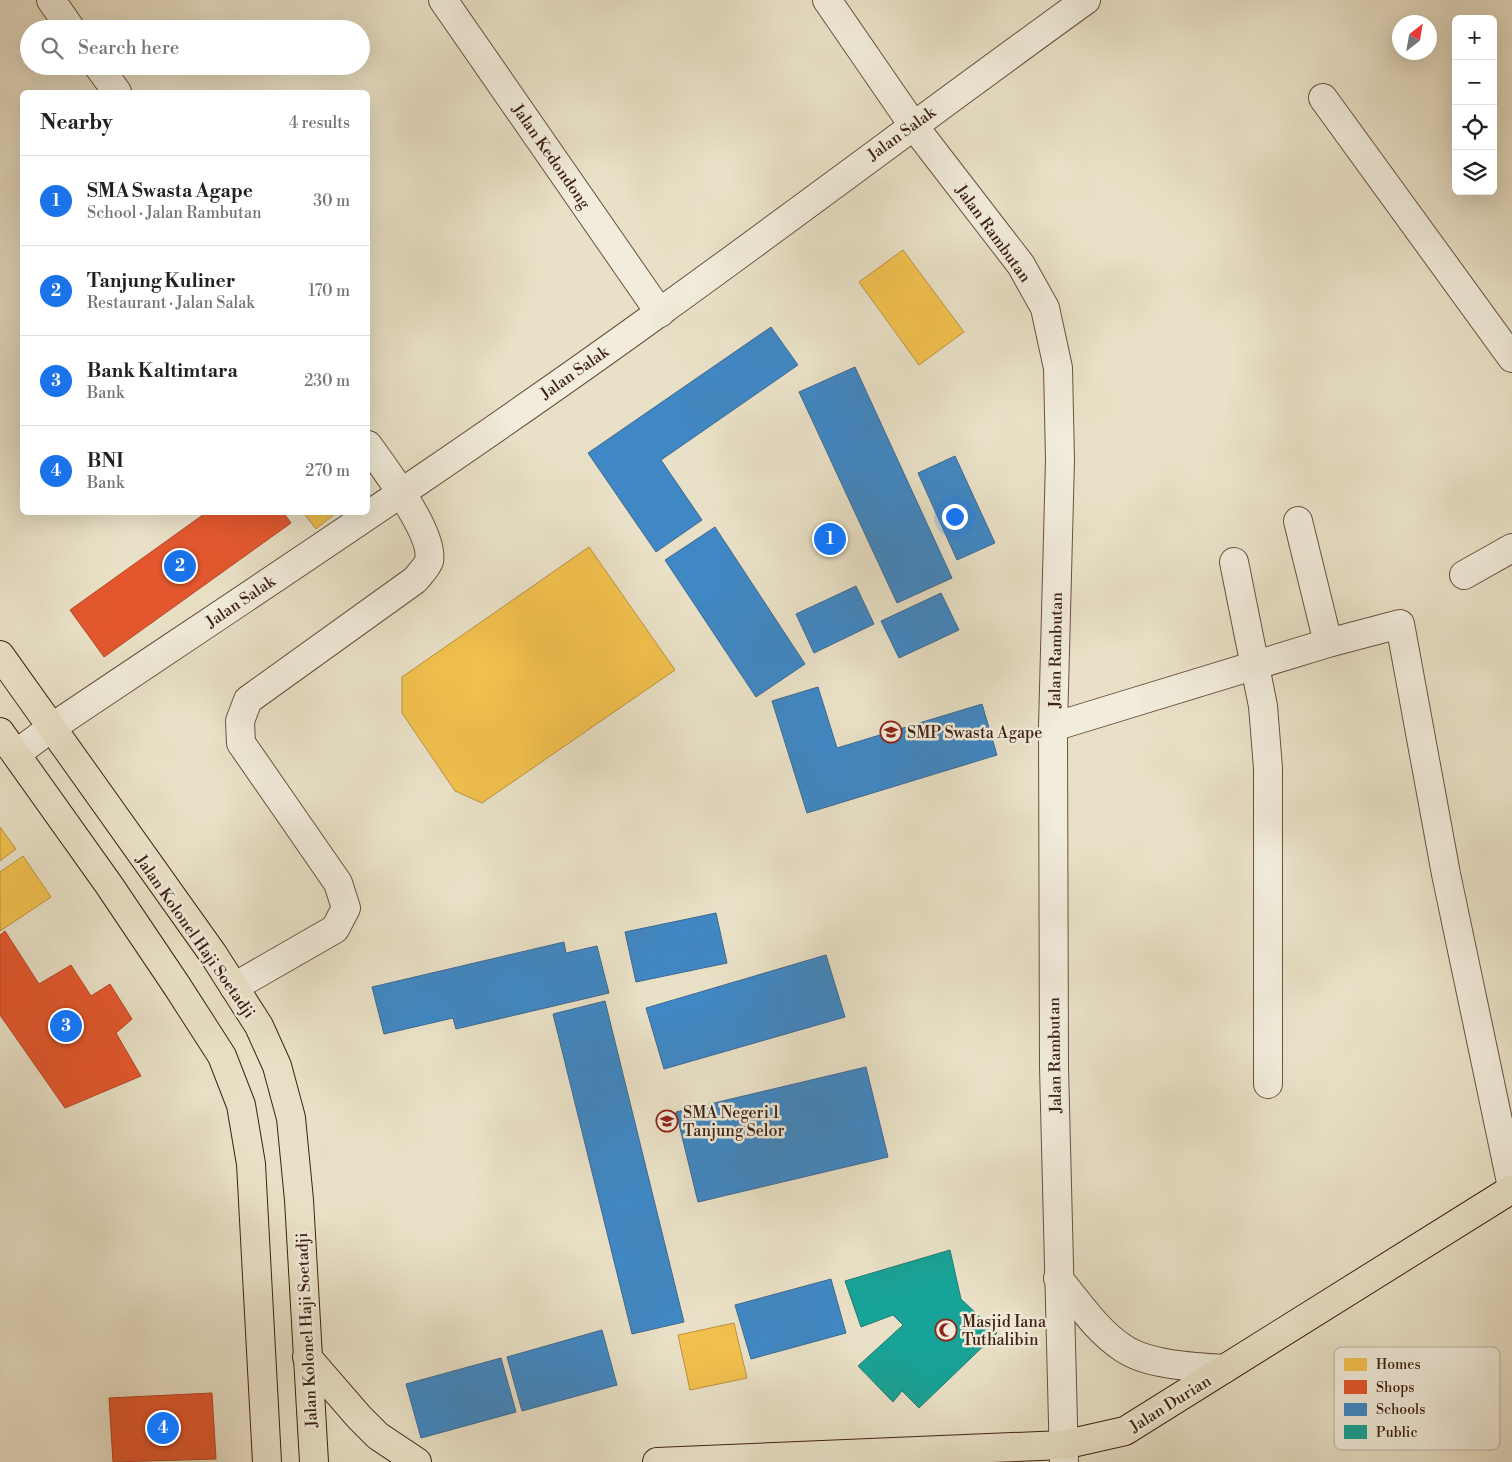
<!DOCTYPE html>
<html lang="en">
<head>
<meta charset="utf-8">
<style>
  body { margin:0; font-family:"Libre Bodoni",serif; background:#f6f6f6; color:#202124 }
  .controls { position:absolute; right:15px; top:15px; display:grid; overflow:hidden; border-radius:8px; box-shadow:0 5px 20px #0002 }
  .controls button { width:45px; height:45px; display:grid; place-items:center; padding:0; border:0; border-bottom:1px solid #e0e0e0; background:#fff; color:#202124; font:25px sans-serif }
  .compass { position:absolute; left:1392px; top:15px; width:45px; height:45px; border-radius:50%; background:#fff; box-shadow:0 5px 20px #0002; rotate:31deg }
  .you { position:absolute; left:954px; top:516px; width:18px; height:18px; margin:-12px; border:4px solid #fff; border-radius:50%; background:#1a73e8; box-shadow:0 0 0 8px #1a73e833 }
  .badge { display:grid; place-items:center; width:32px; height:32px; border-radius:50%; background:#1a73e8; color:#fff; font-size:16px; font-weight:700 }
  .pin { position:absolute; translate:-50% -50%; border:2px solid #fff; box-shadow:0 1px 5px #0006 }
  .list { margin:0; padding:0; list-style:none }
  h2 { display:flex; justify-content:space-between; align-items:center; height:65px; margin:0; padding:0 20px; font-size:21px }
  h2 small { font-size:16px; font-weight:400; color:#757577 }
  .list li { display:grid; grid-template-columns:32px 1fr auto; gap:15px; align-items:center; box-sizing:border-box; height:90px; padding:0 20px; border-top:1px solid #e0e0e0 }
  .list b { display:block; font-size:19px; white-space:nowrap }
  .list p { margin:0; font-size:16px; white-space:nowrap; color:#757577 }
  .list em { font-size:16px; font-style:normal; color:#757577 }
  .icon { flex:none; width:28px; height:28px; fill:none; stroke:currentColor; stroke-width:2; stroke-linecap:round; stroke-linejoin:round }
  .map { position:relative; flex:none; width:1512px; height:1462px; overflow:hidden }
  .search { position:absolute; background:#fff; box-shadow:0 5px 20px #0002; left:20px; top:20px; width:350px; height:55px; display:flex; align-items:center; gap:12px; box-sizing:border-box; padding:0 18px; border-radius:28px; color:#757577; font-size:19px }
  .panel { position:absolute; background:#fff; box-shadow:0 5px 20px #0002; left:20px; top:90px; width:350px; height:425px; border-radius:8px }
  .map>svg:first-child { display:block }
  .homes { fill:#f2c14e; stroke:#bd913d }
  .shops { fill:#e4572e; stroke:#b34726 }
  .schools { fill:#3f88c5; stroke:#3f6990 }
  .public { fill:#17a398; stroke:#237c70 }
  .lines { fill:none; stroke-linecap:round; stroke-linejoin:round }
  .minor-casing { stroke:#6a5141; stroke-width:30 }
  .major-casing { stroke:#402114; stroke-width:30 }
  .highway-casing { stroke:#402114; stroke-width:30 }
  .minor { stroke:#f1ecdb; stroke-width:28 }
  .major { stroke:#e9e1c7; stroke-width:28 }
  .highway { stroke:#e9e1c7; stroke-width:28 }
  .labels { text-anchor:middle; stroke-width:5; stroke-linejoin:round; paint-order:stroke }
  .street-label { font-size:16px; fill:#402114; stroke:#f1ecdb }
  .poi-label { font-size:16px; fill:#402114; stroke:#f1ecdb; text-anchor:start }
  .key { fill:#f1ecdb; stroke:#bcaf9f; stroke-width:1 }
  .key-label { font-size:14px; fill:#402114 }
</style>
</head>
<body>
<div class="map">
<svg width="1512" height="1462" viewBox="0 0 1512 1462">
  <rect width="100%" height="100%" fill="#e9e1c7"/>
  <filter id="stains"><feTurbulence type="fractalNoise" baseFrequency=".004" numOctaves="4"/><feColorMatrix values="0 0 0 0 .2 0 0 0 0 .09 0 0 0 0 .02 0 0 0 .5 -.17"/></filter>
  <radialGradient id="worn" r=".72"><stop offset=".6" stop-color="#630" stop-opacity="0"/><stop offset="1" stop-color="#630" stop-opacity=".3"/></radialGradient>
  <g class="homes">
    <path d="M 903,250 L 964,332 L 919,365 L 859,282 Z"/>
    <path d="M 303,512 L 337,512 L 316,529 Z"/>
    <path d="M 589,547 L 675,670 L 482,803 L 455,791 L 402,713 L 402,677 Z"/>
    <path d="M 0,827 L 16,849 L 0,861 Z"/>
    <path d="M 23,856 L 51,897 L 0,931 L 0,872 Z"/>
    <path d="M 734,1323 L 747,1378 L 690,1390 L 678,1335 Z"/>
  </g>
  <g class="shops">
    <path d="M 207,512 L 283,512 L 291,523 L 104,657 L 70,610 Z"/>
    <path d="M 5,931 L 39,984 L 71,965 L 91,996 L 110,984 L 132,1019 L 116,1033 L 141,1076 L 65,1108 L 0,1015 L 0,935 Z"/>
    <path d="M 212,1393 L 216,1459 L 113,1462 L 109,1398 Z"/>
  </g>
  <g class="schools">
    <path d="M 771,327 L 798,365 L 661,460 L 702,520 L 656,552 L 588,453 Z"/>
    <path d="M 855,367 L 952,578 L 897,603 L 799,392 Z"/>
    <path d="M 955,456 L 995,543 L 957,560 L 918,473 Z"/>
    <path d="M 715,527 L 805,664 L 756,697 L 665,560 Z"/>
    <path d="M 856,586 L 874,624 L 814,653 L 796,614 Z"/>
    <path d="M 941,593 L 959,630 L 899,658 L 881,621 Z"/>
    <path d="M 818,687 L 837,748 L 982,704 L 997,755 L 807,813 L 772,701 Z"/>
    <path d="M 716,913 L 727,963 L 636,982 L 625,932 Z"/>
    <path d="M 564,942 L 566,953 L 597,946 L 609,993 L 456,1029 L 453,1018 L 384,1034 L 372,987 Z"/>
    <path d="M 826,955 L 845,1017 L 664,1069 L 646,1008 Z"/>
    <path d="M 605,1001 L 684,1322 L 632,1334 L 553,1014 Z"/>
    <path d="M 866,1067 L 888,1157 L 698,1202 L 676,1112 Z"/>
    <path d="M 831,1279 L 846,1333 L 751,1359 L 735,1305 Z"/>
    <path d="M 602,1330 L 617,1385 L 522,1411 L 507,1357 Z"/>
    <path d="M 501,1358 L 516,1412 L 421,1438 L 406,1384 Z"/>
  </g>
  <path class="public" d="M 950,1250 L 961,1299 L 997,1333 L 919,1408 L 902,1391 L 893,1402 L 858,1366 L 903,1325 L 893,1315 L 861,1327 L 845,1281 Z"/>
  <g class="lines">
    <g class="minor-casing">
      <g id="minor">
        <path d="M 51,0 L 71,29"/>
        <path d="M 443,0 L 660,313"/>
        <path d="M 827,0 L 913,125 L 1021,265 L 1045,308 L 1058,368 L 1060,460 L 1053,727 L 1054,1067 L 1064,1462"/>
        <path d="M 98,66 L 117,92"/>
        <path d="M 1323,98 L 1512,358"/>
        <path d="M 1298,521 L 1328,643"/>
        <path d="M 1234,562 L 1263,706 L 1268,768 L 1268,1084"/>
        <path d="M 1464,575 L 1512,548"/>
        <path d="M 1053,727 L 1328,643 L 1400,624 L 1446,874 L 1512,1187"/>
        <path d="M 16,754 L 51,728 C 255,591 461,456 660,312 C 803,209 943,103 1086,0"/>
        <path d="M 234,987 L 335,929 L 346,908 L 338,883 L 241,743 L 240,721 L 248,700 L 415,580 C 419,575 427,567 429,561 C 435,534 384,468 368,445"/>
        <path d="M 1058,1278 C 1078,1302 1097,1331 1123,1348 C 1147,1365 1195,1367 1224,1369"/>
      </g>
    </g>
    <g class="major-casing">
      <path id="major" d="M 657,1462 L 1063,1445 L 1125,1431 L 1512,1189"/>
    </g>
    <g class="highway-casing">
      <g id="highway">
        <path d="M 0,655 L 213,954 L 259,1026 L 277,1066 L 291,1118 L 299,1200 L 314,1462"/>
        <path d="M 0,732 L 109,885 L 177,986 L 222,1056 L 241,1105 L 251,1164 L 267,1462"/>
        <path d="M 307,1357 L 359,1417 L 378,1436 L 417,1462"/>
      </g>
    </g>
    <use href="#minor" class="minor"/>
    <use href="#major" class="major"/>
    <use href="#highway" class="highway"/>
  </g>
  <defs>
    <g id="school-ring" transform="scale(1.125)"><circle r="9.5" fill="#f1ecdb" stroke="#8f2418" stroke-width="1.5"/><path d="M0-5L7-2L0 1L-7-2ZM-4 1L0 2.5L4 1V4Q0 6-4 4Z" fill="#8f2418"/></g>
    <g id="mosque-ring" transform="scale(1.125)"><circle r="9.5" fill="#f1ecdb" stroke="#8f2418" stroke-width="1.5"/><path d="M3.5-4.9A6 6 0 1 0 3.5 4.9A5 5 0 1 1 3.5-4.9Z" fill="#8f2418"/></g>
  </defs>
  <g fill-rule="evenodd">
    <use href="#school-ring" x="891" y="732"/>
    <use href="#school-ring" x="667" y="1121"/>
    <use href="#mosque-ring" x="946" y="1330"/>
  </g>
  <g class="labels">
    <g class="street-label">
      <text transform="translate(901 133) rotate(-36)" y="6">Jalan Salak</text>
      <text transform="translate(552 156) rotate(55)" y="6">Jalan Kedondong</text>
      <text transform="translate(994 233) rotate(54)" y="6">Jalan Rambutan</text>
      <text transform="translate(574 372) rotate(-35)" y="6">Jalan Salak</text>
      <text transform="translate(240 601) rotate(-34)" y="6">Jalan Salak</text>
      <text transform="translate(1055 650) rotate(-89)" y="6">Jalan Rambutan</text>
      <text transform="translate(196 936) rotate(55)" y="6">Jalan Kolonel Haji Soetadji</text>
      <text transform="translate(1054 1055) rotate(-91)" y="6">Jalan Rambutan</text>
      <text transform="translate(306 1330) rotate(-93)" y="6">Jalan Kolonel Haji Soetadji</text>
      <text transform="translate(1170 1403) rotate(-32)" y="6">Jalan Durian</text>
    </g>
    <g class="poi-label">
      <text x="907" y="738">SMP Swasta Agape</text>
      <text x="683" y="1118">SMA Negeri 1<tspan x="683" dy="18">Tanjung Selor</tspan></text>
      <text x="962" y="1327">Masjid Iana<tspan x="962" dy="18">Tuthalibin</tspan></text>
    </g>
  </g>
  <rect x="1334" y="1347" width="166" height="103" rx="8" class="key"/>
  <rect x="1344" y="1358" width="23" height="13" fill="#f2c14e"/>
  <rect x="1344" y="1380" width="23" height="14" fill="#e4572e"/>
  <rect x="1344" y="1403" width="23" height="13" fill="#3f88c5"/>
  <rect x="1344" y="1425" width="23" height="14" fill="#17a398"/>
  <g class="key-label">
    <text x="1376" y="1369">Homes</text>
    <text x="1376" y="1392">Shops</text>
    <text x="1376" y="1414">Schools</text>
    <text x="1376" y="1437">Public</text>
  </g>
  <rect width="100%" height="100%" filter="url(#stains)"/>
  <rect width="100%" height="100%" fill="url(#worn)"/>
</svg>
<div class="controls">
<button>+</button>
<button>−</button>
<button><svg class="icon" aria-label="locate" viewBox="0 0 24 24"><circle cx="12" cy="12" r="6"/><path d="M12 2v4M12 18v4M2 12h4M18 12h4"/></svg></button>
<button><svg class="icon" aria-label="layers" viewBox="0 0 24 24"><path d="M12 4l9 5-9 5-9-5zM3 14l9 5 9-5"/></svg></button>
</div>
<svg class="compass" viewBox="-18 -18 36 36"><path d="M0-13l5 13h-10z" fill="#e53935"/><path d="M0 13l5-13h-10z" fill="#757577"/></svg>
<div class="you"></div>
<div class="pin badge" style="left:830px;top:539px">1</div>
<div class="pin badge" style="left:180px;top:566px">2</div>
<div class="pin badge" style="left:66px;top:1026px">3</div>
<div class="pin badge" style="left:163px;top:1428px">4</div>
<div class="search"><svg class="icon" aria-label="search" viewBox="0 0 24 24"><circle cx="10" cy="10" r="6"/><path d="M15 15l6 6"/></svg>Search here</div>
<section class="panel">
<h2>Nearby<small>4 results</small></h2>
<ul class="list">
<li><span class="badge">1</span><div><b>SMA Swasta Agape</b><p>School · Jalan Rambutan</p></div><em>30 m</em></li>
<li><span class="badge">2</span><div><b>Tanjung Kuliner</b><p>Restaurant · Jalan Salak</p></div><em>170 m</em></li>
<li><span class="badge">3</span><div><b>Bank Kaltimtara</b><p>Bank</p></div><em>230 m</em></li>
<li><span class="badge">4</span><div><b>BNI</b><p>Bank</p></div><em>270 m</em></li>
</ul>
</section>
</div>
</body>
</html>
